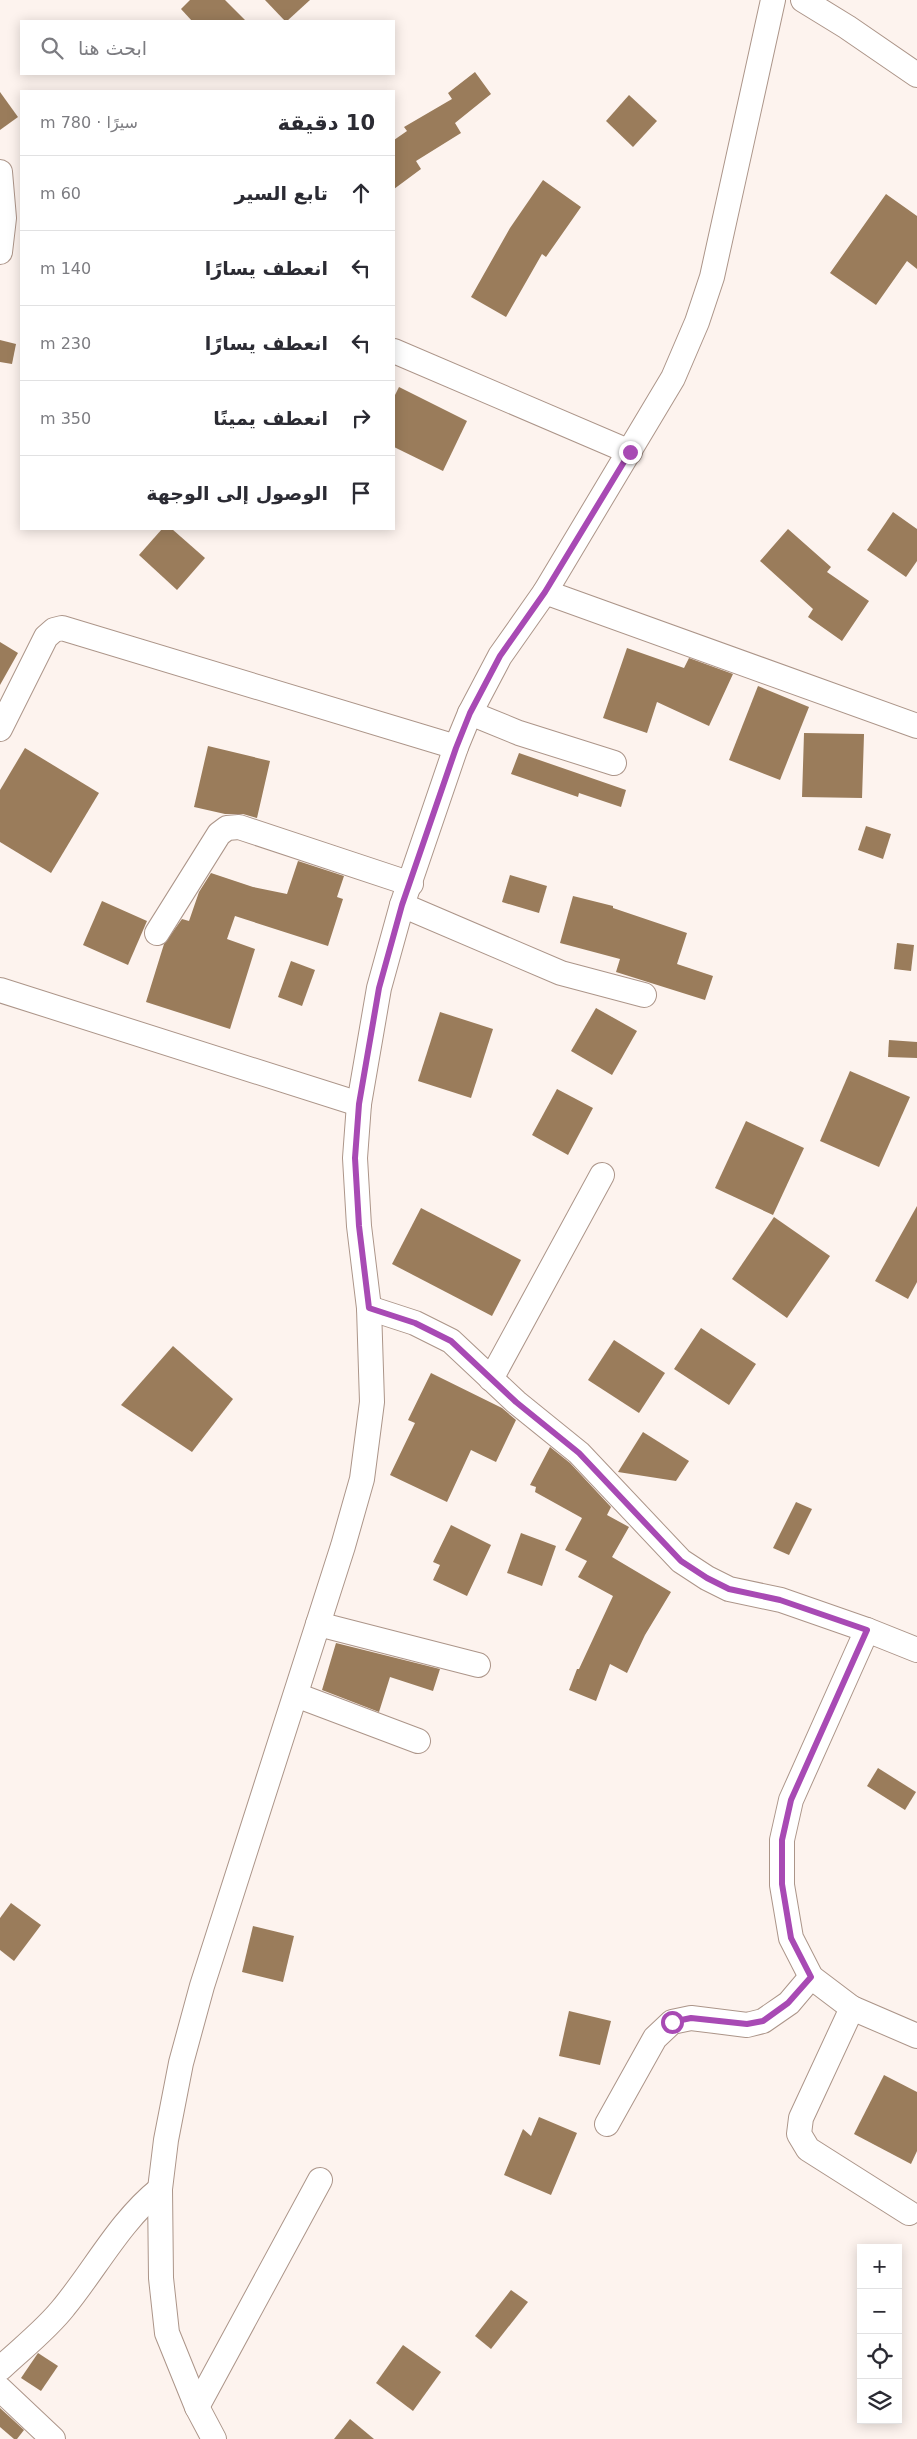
<!DOCTYPE html>
<html lang="ar">
<head>
<meta charset="utf-8">
<style>
  body { margin:0; font-family:"DejaVu Sans","Noto Naskh Arabic",sans-serif; background:#f2f2f3; color:#2b2b33; direction:rtl }
  .controls { position:absolute; right:15px; bottom:15px; display:grid; overflow:hidden; border-radius:0px; box-shadow:0 2px 12px #0003 }
  .controls button { width:45px; height:45px; display:grid; place-items:center; padding:0; border:0; border-bottom:1px solid #e1e1e2; background:#fff; color:#2b2b33; font:25px sans-serif }
  .stop { position:absolute; width:15px; height:15px; margin:-11px; border:4px solid #a84ab4; border-radius:50%; background:#fff }
  .stop.end { background:#a84ab4; border-color:#fff; box-shadow:0 1px 5px #0008 }
  .list { margin:0; padding:0; list-style:none }
  h2 { display:flex; justify-content:space-between; align-items:center; height:65px; margin:0; padding:0 20px; font-size:21px }
  h2 small { font-size:16px; font-weight:400; color:#7c7c81 }
  .list li { display:grid; grid-template-columns:32px 1fr auto; gap:15px; align-items:center; box-sizing:border-box; height:75px; padding:0 20px; border-top:1px solid #e1e1e2 }
  .list b { display:block; font-size:19px; white-space:nowrap }
  .list em { font-size:16px; font-style:normal; color:#7c7c81 }
  .icon { flex:none; width:28px; height:28px; fill:none; stroke:currentColor; stroke-width:2; stroke-linecap:round; stroke-linejoin:round }
  .map { position:relative; flex:none; width:917px; height:2439px; overflow:hidden; direction:ltr }
  .search { position:absolute; background:#fff; box-shadow:0 2px 12px #0003; left:20px; top:20px; width:375px; height:55px; display:flex; align-items:center; gap:12px; box-sizing:border-box; padding:0 18px; border-radius:0px; color:#7c7c81; font-size:19px }
  .panel { position:absolute; background:#fff; box-shadow:0 2px 12px #0003; left:20px; top:90px; width:375px; height:440px; border-radius:0px; direction:rtl }
  .map>svg:first-child { display:block }
  .building { fill:#9a7c5b }
  .lines { fill:none; stroke-linecap:round; stroke-linejoin:round }
  .minor-casing { stroke:#ac9589; stroke-width:26 }
  .minor { stroke:#fff; stroke-width:24 }
  .route { stroke:#a84ab4; stroke-width:6 }
</style>
</head>
<body>
<div class="map">
<svg width="917" height="2439" viewBox="0 0 917 2439">
  <rect width="100%" height="100%" fill="#fdf3ee"/>
  <g class="building">
    <path d="M 190,0 L 225,0 L 246,21 L 192,21 L 181,9 Z"/>
    <path d="M 265,0 L 310,0 L 287,21 L 285,21 Z"/>
    <path d="M 475,72 L 491,94 L 455,123 L 461,133 L 416,161 L 421,169 L 394,189 L 394,140 L 407,131 L 404,127 L 452,99 L 448,93 Z"/>
    <path d="M 0,92 L 18,117 L 0,130 Z"/>
    <path d="M 629,95 L 657,121 L 633,147 L 606,121 Z"/>
    <path d="M 543,180 L 581,207 L 546,257 L 542,254 L 506,317 L 471,297 L 510,228 Z"/>
    <path d="M 886,194 L 917,216 L 917,269 L 907,261 L 876,305 L 830,273 Z"/>
    <path d="M 0,340 L 16,344 L 12,364 L 0,362 Z"/>
    <path d="M 399,387 L 467,421 L 443,471 L 394,447 L 394,397 Z"/>
    <path d="M 893,512 L 917,529 L 917,561 L 906,577 L 867,550 Z"/>
    <path d="M 162,529 L 172,529 L 205,558 L 177,590 L 139,555 Z"/>
    <path d="M 788,529 L 831,567 L 827,572 L 869,601 L 842,641 L 808,617 L 813,609 L 760,561 Z"/>
    <path d="M 0,642 L 18,653 L 0,685 Z"/>
    <path d="M 627,648 L 684,668 L 689,658 L 733,674 L 709,726 L 657,702 L 647,733 L 603,718 Z"/>
    <path d="M 758,686 L 809,707 L 780,780 L 729,760 Z"/>
    <path d="M 804,733 L 864,734 L 862,798 L 802,797 Z"/>
    <path d="M 208,746 L 270,761 L 257,818 L 243,814 L 225,814 L 194,807 Z"/>
    <path d="M 25,748 L 99,793 L 51,873 L 0,842 L 0,790 Z"/>
    <path d="M 519,753 L 626,790 L 621,807 L 579,793 L 578,797 L 511,774 Z"/>
    <path d="M 866,826 L 891,834 L 883,859 L 858,850 Z"/>
    <path d="M 298,861 L 344,876 L 337,897 L 343,899 L 328,946 L 235,916 L 227,939 L 255,949 L 230,1029 L 146,1002 L 164,944 L 182,919 L 189,921 L 199,892 L 211,873 L 253,887 L 287,894 Z"/>
    <path d="M 510,875 L 547,886 L 539,913 L 502,902 Z"/>
    <path d="M 573,896 L 613,906 L 613,908 L 687,933 L 677,964 L 713,976 L 705,1000 L 616,972 L 620,959 L 560,943 Z"/>
    <path d="M 102,901 L 147,921 L 128,965 L 83,945 Z"/>
    <path d="M 897,943 L 914,945 L 911,971 L 894,969 Z"/>
    <path d="M 291,961 L 315,970 L 302,1006 L 278,997 Z"/>
    <path d="M 596,1008 L 637,1031 L 612,1075 L 571,1051 Z"/>
    <path d="M 440,1012 L 493,1029 L 471,1098 L 418,1081 Z"/>
    <path d="M 889,1040 L 917,1042 L 917,1058 L 888,1057 Z"/>
    <path d="M 850,1071 L 910,1097 L 879,1167 L 820,1141 Z"/>
    <path d="M 557,1089 L 593,1108 L 568,1155 L 532,1135 Z"/>
    <path d="M 746,1121 L 804,1148 L 773,1215 L 715,1188 Z"/>
    <path d="M 917,1206 L 917,1282 L 908,1299 L 875,1281 Z"/>
    <path d="M 421,1208 L 521,1260 L 492,1316 L 392,1264 Z"/>
    <path d="M 774,1217 L 830,1256 L 787,1318 L 732,1279 Z"/>
    <path d="M 701,1328 L 756,1364 L 729,1405 L 674,1369 Z"/>
    <path d="M 614,1340 L 665,1373 L 639,1413 L 588,1380 Z"/>
    <path d="M 173,1346 L 233,1399 L 192,1452 L 121,1405 Z"/>
    <path d="M 431,1373 L 502,1408 L 516,1420 L 496,1462 L 471,1450 L 447,1502 L 390,1475 L 415,1423 L 408,1420 Z"/>
    <path d="M 643,1432 L 689,1461 L 676,1481 L 618,1472 Z"/>
    <path d="M 550,1447 L 570,1463 L 611,1507 L 607,1515 L 629,1527 L 612,1557 L 671,1592 L 645,1635 L 627,1673 L 610,1664 L 596,1701 L 569,1690 L 577,1669 L 579,1669 L 613,1596 L 578,1577 L 587,1561 L 565,1550 L 582,1518 L 535,1492 L 536,1487 L 530,1485 Z"/>
    <path d="M 796,1502 L 812,1509 L 789,1555 L 773,1548 Z"/>
    <path d="M 451,1525 L 491,1545 L 467,1596 L 433,1580 L 440,1565 L 433,1562 Z"/>
    <path d="M 521,1533 L 556,1546 L 542,1586 L 507,1573 Z"/>
    <path d="M 336,1643 L 440,1669 L 433,1691 L 390,1677 L 379,1712 L 322,1690 Z"/>
    <path d="M 878,1768 L 916,1792 L 905,1810 L 867,1786 Z"/>
    <path d="M 11,1903 L 41,1925 L 14,1961 L 0,1950 L 0,1918 Z"/>
    <path d="M 253,1926 L 294,1936 L 283,1982 L 242,1972 Z"/>
    <path d="M 569,2011 L 611,2021 L 600,2065 L 559,2056 Z"/>
    <path d="M 884,2075 L 917,2092 L 917,2151 L 911,2164 L 854,2134 Z"/>
    <path d="M 539,2117 L 577,2133 L 551,2195 L 504,2175 L 523,2129 L 531,2136 Z"/>
    <path d="M 511,2290 L 528,2302 L 491,2349 L 475,2336 Z"/>
    <path d="M 403,2345 L 441,2372 L 413,2411 L 376,2383 Z"/>
    <path d="M 38,2353 L 58,2366 L 41,2391 L 21,2378 Z"/>
    <path d="M 0,2408 L 24,2430 L 17,2439 L 14,2439 L 0,2427 Z"/>
    <path d="M 350,2419 L 374,2439 L 334,2439 Z"/>
  </g>
  <g class="lines">
    <g class="minor-casing">
      <g id="minor">
        <path d="M 803,0 L 847,27 L 917,75"/>
        <path d="M 0,172 L 4,218 L 0,252"/>
        <path d="M 394,351 L 630,452"/>
        <path d="M 545,592 L 917,726"/>
        <path d="M 470,713 L 519,733 L 614,763"/>
        <path d="M 0,729 L 46,637 L 54,630 L 62,628 L 456,747"/>
        <path d="M 402,905 L 561,973 L 644,995"/>
        <path d="M 157,933 L 219,834 L 227,828 L 239,827 L 411,884"/>
        <path d="M 0,990 L 359,1104"/>
        <path d="M 369,1308 L 415,1323 L 451,1341 L 516,1402 L 579,1453 L 681,1561 L 707,1578 L 729,1589 L 781,1600 L 867,1630 L 917,1650"/>
        <path d="M 491,1379 L 602,1175"/>
        <path d="M 318,1624 L 478,1665"/>
        <path d="M 867,1630 L 791,1800 L 782,1840 L 782,1885 L 791,1938 L 811,1977 L 852,2008 L 917,2036"/>
        <path d="M 296,1695 L 418,1741"/>
        <path d="M 852,2008 L 801,2118 L 799,2134 L 808,2149 L 909,2213"/>
        <path d="M 607,2124 L 655,2038 L 672,2022 L 691,2018 L 747,2025 L 763,2021 L 789,2003 L 811,1977"/>
        <path d="M 1,2368 C 21,2349 46,2330 64,2307 C 96,2268 120,2221 160,2189"/>
        <path d="M 0,2389 L 53,2439"/>
        <path d="M 197,2407 L 320,2180"/>
        <path d="M 214,2439 L 197,2407 L 167,2333 L 161,2278 L 160,2189 L 166,2140 L 181,2063 L 202,1986 L 343,1546 L 362,1479 L 372,1402 L 369,1308 L 359,1226 L 355,1158 L 359,1104 L 379,988 L 402,905 L 456,747 L 470,713 L 500,656 L 545,592 L 673,378 L 697,322 L 712,277 L 773,0"/>
      </g>
    </g>
    <use href="#minor" class="minor"/>
  </g>
  <g class="lines">
    <path class="route" d="M 630,452 L 545,592 L 500,656 L 470,713 L 456,748 L 402,905 L 379,988 L 359,1104 L 355,1158 L 359,1226 L 369,1308 L 415,1323 L 451,1341 L 516,1402 L 579,1453 L 681,1561 L 707,1578 L 729,1589 L 780,1600 L 867,1630 L 791,1800 L 782,1840 L 782,1884 L 791,1938 L 811,1977 L 788,2003 L 763,2021 L 747,2024 L 691,2018 L 672,2022"/>
  </g>
</svg>
<div class="controls">
<button>+</button>
<button>−</button>
<button><svg class="icon" aria-label="locate" viewBox="0 0 24 24"><circle cx="12" cy="12" r="6"/><path d="M12 2v4M12 18v4M2 12h4M18 12h4"/></svg></button>
<button><svg class="icon" aria-label="layers" viewBox="0 0 24 24"><path d="M12 4l9 5-9 5-9-5zM3 14l9 5 9-5"/></svg></button>
</div>
<div class="stop" style="left:672px;top:2022px"></div>
<div class="stop end" style="left:630px;top:452px"></div>
<div class="search"><svg class="icon" aria-label="search" viewBox="0 0 24 24"><circle cx="10" cy="10" r="6"/><path d="M15 15l6 6"/></svg>ابحث هنا</div>
<section class="panel">
<h2>10 دقيقة<small>سيرًا · 780 m</small></h2>
<ul class="list">
<li><svg class="icon" aria-label="ahead" viewBox="0 0 24 24"><path d="M12 20V5M6 11l6-6 6 6"/></svg><div><b>تابع السير</b></div><em>60 m</em></li>
<li><svg class="icon" aria-label="left" viewBox="0 0 24 24"><path d="M17 20v-9H6M10 6l-5 5 5 5"/></svg><div><b>انعطف يسارًا</b></div><em>140 m</em></li>
<li><svg class="icon" aria-label="left" viewBox="0 0 24 24"><path d="M17 20v-9H6M10 6l-5 5 5 5"/></svg><div><b>انعطف يسارًا</b></div><em>230 m</em></li>
<li><svg class="icon" aria-label="right" viewBox="0 0 24 24"><path d="M7 20v-9h11M14 6l5 5-5 5"/></svg><div><b>انعطف يمينًا</b></div><em>350 m</em></li>
<li><svg class="icon" aria-label="arrive" viewBox="0 0 24 24"><path d="M6 21V4h12l-3 4 3 4H6"/></svg><div><b>الوصول إلى الوجهة</b></div></li>
</ul>
</section>
</div>
</body>
</html>
